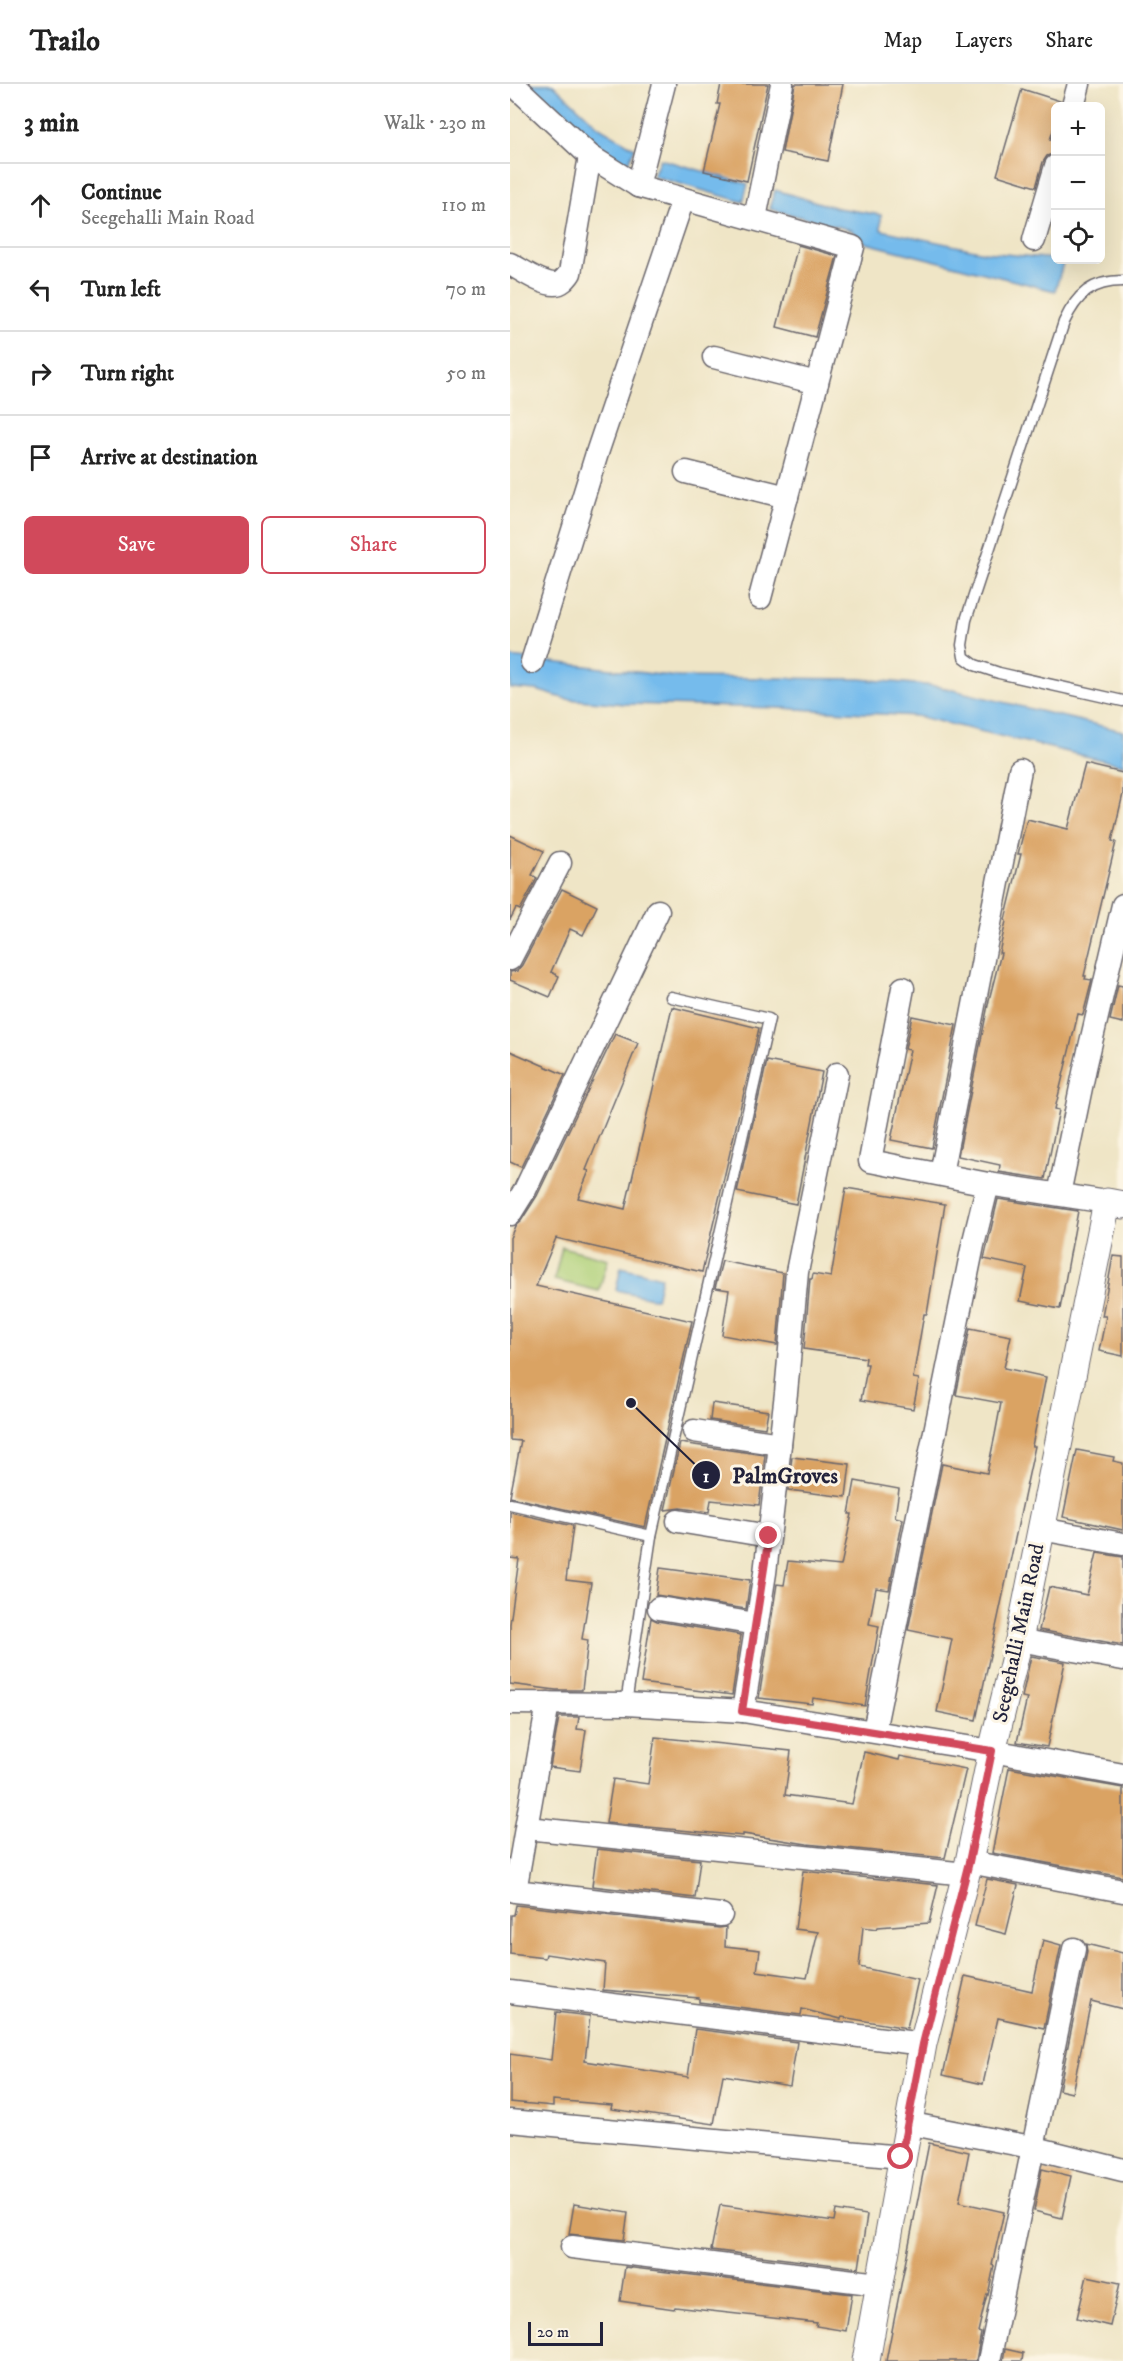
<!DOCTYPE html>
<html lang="en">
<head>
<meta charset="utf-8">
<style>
  body { margin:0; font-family:"IM FELL DW Pica",serif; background:#f2f2f2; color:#222 }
  .controls { position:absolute; right:18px; top:18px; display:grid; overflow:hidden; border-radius:9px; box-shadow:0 6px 24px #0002 }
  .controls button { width:54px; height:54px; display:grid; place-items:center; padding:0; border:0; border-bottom:2px solid #e0e0e0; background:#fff; color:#222; font:30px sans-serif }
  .scale { position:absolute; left:18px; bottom:15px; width:75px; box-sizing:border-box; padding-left:6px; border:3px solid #22223b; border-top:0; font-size:16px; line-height:21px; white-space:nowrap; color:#22223b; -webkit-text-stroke:4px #fcf5e5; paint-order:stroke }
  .stop { position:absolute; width:18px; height:18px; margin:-14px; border:4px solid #d1495b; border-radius:50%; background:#fff }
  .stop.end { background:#d1495b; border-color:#fff; box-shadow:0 2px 6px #0008 }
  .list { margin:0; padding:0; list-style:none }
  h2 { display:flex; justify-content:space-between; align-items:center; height:78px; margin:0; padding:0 24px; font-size:26px }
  h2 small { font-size:20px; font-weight:400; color:#767676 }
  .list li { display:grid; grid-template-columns:39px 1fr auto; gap:18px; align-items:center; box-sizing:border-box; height:84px; padding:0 24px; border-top:2px solid #e0e0e0 }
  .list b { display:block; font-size:22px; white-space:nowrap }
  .list p { margin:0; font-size:20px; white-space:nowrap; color:#767676 }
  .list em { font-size:20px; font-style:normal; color:#767676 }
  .actions { display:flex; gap:12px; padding:18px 24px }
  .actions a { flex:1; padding:14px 0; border:2px solid #d1495b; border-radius:9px; text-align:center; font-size:21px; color:#d1495b }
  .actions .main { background:#d1495b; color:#fff }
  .icon { flex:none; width:33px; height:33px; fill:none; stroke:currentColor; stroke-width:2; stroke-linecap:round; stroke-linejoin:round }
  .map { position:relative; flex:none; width:613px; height:2277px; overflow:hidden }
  header { display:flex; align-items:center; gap:36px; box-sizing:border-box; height:84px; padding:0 30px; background:#fff; border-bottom:2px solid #e0e0e0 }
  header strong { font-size:28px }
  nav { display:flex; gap:33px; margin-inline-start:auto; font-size:21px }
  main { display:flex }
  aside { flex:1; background:#fff }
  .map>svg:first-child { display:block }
  .green { fill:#afd078; stroke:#68795a; stroke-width:1.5 }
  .water { fill:#74bbec; stroke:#4b6e94; stroke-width:1.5 }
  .building { fill:#daa364 }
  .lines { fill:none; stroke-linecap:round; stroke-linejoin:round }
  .service-casing { stroke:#6a666c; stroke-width:13 }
  .minor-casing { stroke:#6a666c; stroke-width:25 }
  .tertiary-casing { stroke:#6a666c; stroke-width:29 }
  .service { stroke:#fff; stroke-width:10 }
  .minor { stroke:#fff; stroke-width:22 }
  .tertiary { stroke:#fff; stroke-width:27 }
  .route { stroke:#d1495b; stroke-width:8 }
  .labels { text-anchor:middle; stroke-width:6; stroke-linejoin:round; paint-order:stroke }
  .street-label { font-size:21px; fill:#22223b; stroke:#fcf5e5 }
  .leader { fill:none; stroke:#22223b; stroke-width:2 }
  .callout-dot { fill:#22223b; stroke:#fcf5e5; stroke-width:2 }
  .mark-label { font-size:18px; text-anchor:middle; font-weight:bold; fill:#fff }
  .callout-label { font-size:22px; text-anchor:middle; font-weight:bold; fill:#22223b; stroke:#fcf5e5; stroke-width:6; stroke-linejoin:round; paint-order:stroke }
</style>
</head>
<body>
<header>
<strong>Trailo</strong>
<nav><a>Map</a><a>Layers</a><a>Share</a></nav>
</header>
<main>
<aside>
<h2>3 min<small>Walk · 230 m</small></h2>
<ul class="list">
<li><svg class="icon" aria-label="ahead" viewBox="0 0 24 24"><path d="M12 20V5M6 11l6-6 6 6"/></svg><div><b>Continue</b><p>Seegehalli Main Road</p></div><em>110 m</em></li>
<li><svg class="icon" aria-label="left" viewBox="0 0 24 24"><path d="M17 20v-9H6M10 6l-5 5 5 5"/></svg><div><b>Turn left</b></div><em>70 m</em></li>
<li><svg class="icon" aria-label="right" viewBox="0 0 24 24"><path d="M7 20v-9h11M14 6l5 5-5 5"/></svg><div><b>Turn right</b></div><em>50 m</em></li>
<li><svg class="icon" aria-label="arrive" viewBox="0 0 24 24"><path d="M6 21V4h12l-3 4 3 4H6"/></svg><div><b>Arrive at destination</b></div></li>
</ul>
<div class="actions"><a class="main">Save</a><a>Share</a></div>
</aside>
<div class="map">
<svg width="613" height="2277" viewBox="0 0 613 2277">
  <rect width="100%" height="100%" fill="#fcf5e5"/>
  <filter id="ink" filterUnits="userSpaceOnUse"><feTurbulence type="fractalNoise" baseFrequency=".0167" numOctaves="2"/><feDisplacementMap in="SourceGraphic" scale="12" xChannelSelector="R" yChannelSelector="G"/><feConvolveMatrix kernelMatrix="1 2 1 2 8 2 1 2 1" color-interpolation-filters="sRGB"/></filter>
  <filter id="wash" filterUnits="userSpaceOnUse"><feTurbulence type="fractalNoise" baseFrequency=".008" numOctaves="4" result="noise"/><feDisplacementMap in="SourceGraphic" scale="24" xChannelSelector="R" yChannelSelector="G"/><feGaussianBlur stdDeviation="1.35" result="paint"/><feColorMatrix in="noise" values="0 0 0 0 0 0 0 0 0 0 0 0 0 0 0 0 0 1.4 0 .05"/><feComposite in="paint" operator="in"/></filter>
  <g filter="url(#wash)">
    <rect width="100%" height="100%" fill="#efe5c6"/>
    <path class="green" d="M 52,1163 L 98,1175 L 89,1207 L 44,1196 Z"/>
    <g class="water">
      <path d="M 19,0 L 43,0 L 89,43 L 125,64 L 117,81 L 92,68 L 74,53 Z"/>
      <path d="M 150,75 L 238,100 L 233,118 L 143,92 Z"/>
      <path d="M 265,106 L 327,124 L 371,131 L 371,146 L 474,168 L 554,176 L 545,207 L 356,159 L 341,146 L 260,125 Z"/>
      <path d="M 0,573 L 168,593 L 350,595 L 426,602 L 613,647 L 613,681 L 406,632 L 270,624 L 116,620 L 56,615 L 26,606 L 0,604 Z"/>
      <path d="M 111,1183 L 151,1193 L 146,1215 L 106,1206 Z"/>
    </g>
    <g id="blocks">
      <g class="building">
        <path d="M 211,0 L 258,0 L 237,97 L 194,87 L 210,20 L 207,20 Z"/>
        <path d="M 285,0 L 333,0 L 318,77 L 272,68 Z"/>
        <path d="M 512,5 L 550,17 L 550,22 L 546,22 L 546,37 L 540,56 L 546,57 L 546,69 L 537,72 L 533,78 L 526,103 L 487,91 Z"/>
        <path d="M 288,161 L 327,172 L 305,253 L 267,243 Z"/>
        <path d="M 575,680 L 613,689 L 613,710 L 602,757 L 606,758 L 574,892 L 576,892 L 575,895 L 582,896 L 573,931 L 568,930 L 545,1025 L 549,1026 L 535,1095 L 489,1088 L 490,1081 L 448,1072 L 479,916 L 491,869 L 489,869 L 496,837 L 495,836 L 511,770 L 508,770 L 517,735 L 558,745 Z"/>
        <path d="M 0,751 L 34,767 L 22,791 L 27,794 L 10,826 L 6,824 L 0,836 Z"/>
        <path d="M 52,805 L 87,822 L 73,851 L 60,845 L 41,888 L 49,892 L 40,913 L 0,896 L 0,888 L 7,887 L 12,881 Z"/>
        <path d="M 608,901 L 613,902 L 613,939 L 600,936 Z"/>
        <path d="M 162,923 L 249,944 L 192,1188 L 46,1154 L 26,1202 L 182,1237 L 135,1443 L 0,1413 L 11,1357 L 0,1356 L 0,1154 L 5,1142 L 11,1137 L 27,1112 L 105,950 L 128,959 L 89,1054 L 76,1086 L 79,1087 L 68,1114 L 115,1125 Z"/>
        <path d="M 402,932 L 446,941 L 422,1064 L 381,1056 L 400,966 L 395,965 Z"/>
        <path d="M 0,967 L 55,991 L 11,1083 L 0,1078 Z"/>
        <path d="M 257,977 L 312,988 L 286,1120 L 227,1108 Z"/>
        <path d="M 336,1104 L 435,1120 L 417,1230 L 414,1230 L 403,1294 L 409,1295 L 403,1325 L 351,1316 L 358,1280 L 355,1280 L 356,1274 L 294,1265 L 300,1195 L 302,1195 L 303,1190 L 321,1193 Z"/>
        <path d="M 488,1115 L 568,1127 L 550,1225 L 510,1217 L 517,1184 L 474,1175 Z"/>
        <path d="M 603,1172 L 613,1173 L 613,1272 L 589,1267 L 596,1232 L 592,1232 Z"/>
        <path d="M 212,1177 L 273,1189 L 267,1261 L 212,1251 L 219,1206 L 205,1204 Z"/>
        <path d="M 460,1244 L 501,1252 L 494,1284 L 536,1293 L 522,1362 L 525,1362 L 466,1636 L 427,1628 L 442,1555 L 398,1546 L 432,1380 L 477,1389 L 485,1351 L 491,1319 L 446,1311 Z"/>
        <path d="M 202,1319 L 258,1327 L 255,1344 L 200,1336 Z"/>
        <path d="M 170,1359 L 255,1371 L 249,1421 L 201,1416 L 199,1428 L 170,1424 L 155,1426 Z"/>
        <path d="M 567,1366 L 604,1373 L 603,1377 L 613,1379 L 613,1446 L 553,1433 Z"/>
        <path d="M 282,1373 L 340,1380 L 336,1413 L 278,1406 Z"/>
        <path d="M 345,1397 L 389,1405 L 385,1433 L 393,1435 L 379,1506 L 366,1504 L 359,1540 L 369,1542 L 355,1622 L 303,1614 L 302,1620 L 249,1614 L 267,1500 L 274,1501 L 278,1477 L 331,1482 L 342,1430 L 339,1430 Z"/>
        <path d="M 0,1428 L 63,1442 L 56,1496 L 81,1499 L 72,1555 L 78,1556 L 72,1606 L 46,1606 L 0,1600 L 0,1540 L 9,1475 L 0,1474 Z"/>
        <path d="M 587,1469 L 613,1473 L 613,1561 L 529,1546 L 539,1503 L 577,1511 Z"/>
        <path d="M 150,1484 L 240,1496 L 236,1525 L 146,1511 Z"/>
        <path d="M 141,1534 L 147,1537 L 231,1551 L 222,1611 L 131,1599 Z"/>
        <path d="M 521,1572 L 555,1578 L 537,1663 L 507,1658 L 517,1614 L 512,1613 Z"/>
        <path d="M 49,1633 L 69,1633 L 67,1645 L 76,1646 L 70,1687 L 40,1683 Z"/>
        <path d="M 145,1653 L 281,1667 L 275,1711 L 342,1720 L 354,1668 L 389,1676 L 390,1672 L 456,1685 L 435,1774 L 297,1760 L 233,1750 L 233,1752 L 96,1739 L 103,1695 L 138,1700 Z"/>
        <path d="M 499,1684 L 613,1704 L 613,1793 L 482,1769 Z"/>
        <path d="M 87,1765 L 190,1776 L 185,1814 L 82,1802 Z"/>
        <path d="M 293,1787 L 428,1801 L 419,1839 L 368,1843 L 367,1845 L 353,1843 L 349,1883 L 408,1896 L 397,1944 L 332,1933 L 331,1935 L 292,1925 L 291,1931 L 189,1918 L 189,1914 L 93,1906 L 95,1879 L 36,1870 L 35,1874 L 0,1870 L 1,1831 L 4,1831 L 6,1821 L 209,1844 L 216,1843 L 215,1862 L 250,1866 L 247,1887 L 297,1894 L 308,1848 L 285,1845 Z"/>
        <path d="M 477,1795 L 508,1801 L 496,1850 L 465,1842 Z"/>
        <path d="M 533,1856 L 551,1861 L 534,1944 L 488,1934 L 473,2000 L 433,1991 L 455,1892 L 522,1907 Z"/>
        <path d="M 576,1860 L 613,1869 L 613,1925 L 581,1917 L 562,2009 L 549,2006 L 577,1868 Z"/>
        <path d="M 46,1928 L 80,1932 L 75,1977 L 178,1993 L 185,1945 L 287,1958 L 280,2002 L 213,1991 L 204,2040 L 101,2025 L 102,2021 L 43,2016 L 43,2022 L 0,2018 L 0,1970 L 41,1976 Z"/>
        <path d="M 419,2059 L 459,2068 L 449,2118 L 494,2128 L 482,2181 L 484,2182 L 478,2211 L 477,2210 L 468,2248 L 471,2249 L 466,2277 L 376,2277 Z"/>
        <path d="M 532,2085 L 561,2092 L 552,2134 L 524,2127 Z"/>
        <path d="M 64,2120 L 118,2129 L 114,2156 L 59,2150 Z"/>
        <path d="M 210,2121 L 324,2137 L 326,2126 L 357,2131 L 349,2184 L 201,2166 Z"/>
        <path d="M 115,2183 L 342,2210 L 336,2247 L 306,2242 L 307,2239 L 165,2223 L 164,2225 L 110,2217 Z"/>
        <path d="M 577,2192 L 610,2199 L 600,2242 L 567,2234 Z"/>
        <path d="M 495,2265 L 513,2269 L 512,2277 L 493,2277 Z"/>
      </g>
    </g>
  </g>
  <g filter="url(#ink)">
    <use href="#blocks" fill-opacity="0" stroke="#6a666c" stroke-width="1.5"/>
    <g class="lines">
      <g class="service-casing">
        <g id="service">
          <path d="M 613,197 C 582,197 567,210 554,238 L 456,536 L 452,561 L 454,573 L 465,581 L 489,589 L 613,617"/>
          <path d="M 0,1420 L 141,1452"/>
          <path d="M 116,1620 L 141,1452 L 259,935 L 161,913"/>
        </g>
      </g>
      <g class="minor-casing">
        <g id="minor">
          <path d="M 3,0 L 80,72 L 128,102 L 343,163 L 250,514"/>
          <path d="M 563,22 L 569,0"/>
          <path d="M 128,102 L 154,0"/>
          <path d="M 245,134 L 272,0"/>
          <path d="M 524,156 L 546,82"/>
          <path d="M 0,180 C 12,186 31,200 45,200 C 52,200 56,194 60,189 L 80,72"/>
          <path d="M 204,273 L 307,299"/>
          <path d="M 176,388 L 277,413"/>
          <path d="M 22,578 L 88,366 L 173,115"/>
          <path d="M 0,875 L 50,779"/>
          <path d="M 393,904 L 360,1077 L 478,1100 L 597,1118"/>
          <path d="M 431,1090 L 510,686"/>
          <path d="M 549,1110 L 575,984 L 613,821"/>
          <path d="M 0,1130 L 15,1106 L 148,827"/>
          <path d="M 184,1347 L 270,1360"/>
          <path d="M 168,1437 L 259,1452"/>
          <path d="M 531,1445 L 613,1460"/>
          <path d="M 149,1524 L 246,1540"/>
          <path d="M 509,1556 L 613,1575"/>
          <path d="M 0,1619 L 116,1620 L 233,1627 L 482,1667 L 613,1691"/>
          <path d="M 38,1619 L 5,1807 L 211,1831"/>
          <path d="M 233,1627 L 255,1489 L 276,1309 L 287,1188 L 327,990"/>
          <path d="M 364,1647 L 463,1161 L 478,1100"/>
          <path d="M 17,1744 L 456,1790"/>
          <path d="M 459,1778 L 613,1807"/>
          <path d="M 0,1908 L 413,1960"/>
          <path d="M 0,2037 L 391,2073"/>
          <path d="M 397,2039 L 521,2063 L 613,2086"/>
          <path d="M 62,2163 L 369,2200"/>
          <path d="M 479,2277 L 564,1865"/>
        </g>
      </g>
      <g class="tertiary-casing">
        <path id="tertiary" d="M 356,2277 L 413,1960 L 459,1778 L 482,1667 L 509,1556 L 597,1118 L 613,1121"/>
      </g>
      <use href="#service" class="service"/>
      <use href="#minor" class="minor"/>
      <use href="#tertiary" class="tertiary"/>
    </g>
  </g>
  <g class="lines" filter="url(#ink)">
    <path class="route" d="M 259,1452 L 232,1627 L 482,1667 L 459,1778 L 413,1960 L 391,2073"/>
  </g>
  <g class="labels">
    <g class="street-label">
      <text transform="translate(508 1549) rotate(-78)" y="7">Seegehalli Main Road</text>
    </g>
  </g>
  <path class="leader" d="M121 1319L196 1391"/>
  <g class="callout-dot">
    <circle cx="121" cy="1319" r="6"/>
    <circle cx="196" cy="1391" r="15"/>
  </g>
  <g class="mark-label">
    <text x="196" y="1398">1</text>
  </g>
  <g class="callout-label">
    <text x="275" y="1399">PalmGroves</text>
  </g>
</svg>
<div class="controls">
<button>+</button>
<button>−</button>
<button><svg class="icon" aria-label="locate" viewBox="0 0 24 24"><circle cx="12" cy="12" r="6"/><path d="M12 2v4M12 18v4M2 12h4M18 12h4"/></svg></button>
</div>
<div class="scale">20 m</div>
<div class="stop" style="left:391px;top:2073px"></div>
<div class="stop end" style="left:259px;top:1452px"></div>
</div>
</main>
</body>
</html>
